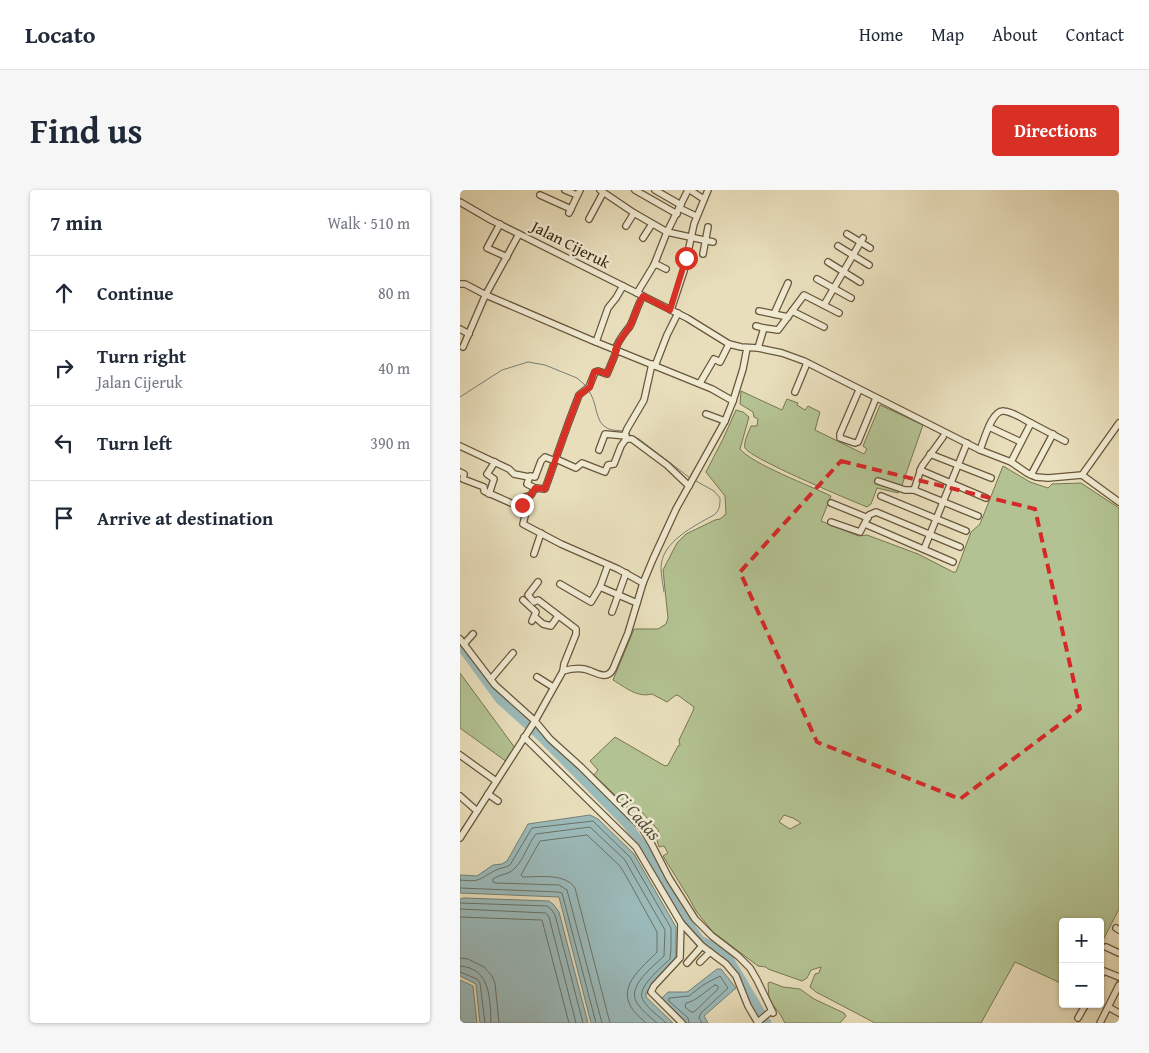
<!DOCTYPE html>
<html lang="en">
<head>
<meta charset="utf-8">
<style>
  body { margin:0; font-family:"Gentium Book Plus",serif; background:#f6f6f7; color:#1f2937 }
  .controls { position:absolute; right:15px; bottom:15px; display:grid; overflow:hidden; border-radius:5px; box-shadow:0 1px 4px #0004 }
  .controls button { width:45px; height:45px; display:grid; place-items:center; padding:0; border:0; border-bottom:1px solid #e0e1e3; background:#fff; color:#1f2937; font:25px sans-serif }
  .stop { position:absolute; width:15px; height:15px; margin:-11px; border:4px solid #d93025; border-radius:50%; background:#fff }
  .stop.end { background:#d93025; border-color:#fff; box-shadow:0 1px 5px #0008 }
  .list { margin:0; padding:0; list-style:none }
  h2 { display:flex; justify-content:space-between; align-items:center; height:65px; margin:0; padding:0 20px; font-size:21px }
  h2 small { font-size:16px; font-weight:400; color:#747a83 }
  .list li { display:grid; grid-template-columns:32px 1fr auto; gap:15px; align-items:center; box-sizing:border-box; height:75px; padding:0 20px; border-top:1px solid #e0e1e3 }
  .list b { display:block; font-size:19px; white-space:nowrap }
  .list p { margin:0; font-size:16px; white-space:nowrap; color:#747a83 }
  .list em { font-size:16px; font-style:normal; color:#747a83 }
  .icon { flex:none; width:28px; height:28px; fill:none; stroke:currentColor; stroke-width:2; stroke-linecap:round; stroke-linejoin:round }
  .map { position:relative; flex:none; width:659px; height:833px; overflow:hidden; border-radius:5px }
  header { display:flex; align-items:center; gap:30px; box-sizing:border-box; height:70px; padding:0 25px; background:#fff; border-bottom:1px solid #e0e1e3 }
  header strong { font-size:24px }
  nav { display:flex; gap:28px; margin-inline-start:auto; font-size:18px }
  .intro { display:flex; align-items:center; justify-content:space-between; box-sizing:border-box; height:120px; padding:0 30px }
  h1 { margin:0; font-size:35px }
  .button { padding:12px 22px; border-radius:5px; background:#d93025; color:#fff; font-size:18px; font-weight:700 }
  main { display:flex; gap:30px; padding:0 30px }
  aside { flex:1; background:#fff; border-radius:5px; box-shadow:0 1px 4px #0004 }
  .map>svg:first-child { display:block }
  .green { fill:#b3c292; stroke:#787650; fill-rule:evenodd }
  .water { fill:#9bbaba; stroke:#758076 }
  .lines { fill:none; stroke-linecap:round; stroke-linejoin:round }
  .shore { stroke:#6c7264; stroke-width:1 }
  .stream { stroke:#758076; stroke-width:1 }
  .river { stroke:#9bbaba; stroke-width:9 }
  .minor-casing { stroke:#68563a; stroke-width:8 }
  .minor { stroke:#f0ead3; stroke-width:5.5 }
  .route { stroke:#d93025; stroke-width:6 }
  .marked { fill:none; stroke:#d62828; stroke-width:4; stroke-dasharray:10 6; stroke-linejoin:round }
  .labels { text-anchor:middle; stroke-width:5; stroke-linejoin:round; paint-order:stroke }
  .street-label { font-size:16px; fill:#3d290f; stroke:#f0ead3 }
  .water-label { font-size:18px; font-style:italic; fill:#544d3a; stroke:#f0ead3 }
</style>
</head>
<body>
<header>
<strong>Locato</strong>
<nav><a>Home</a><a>Map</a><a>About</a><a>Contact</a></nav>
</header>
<div class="intro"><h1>Find us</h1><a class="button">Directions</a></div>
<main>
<aside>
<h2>7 min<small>Walk · 510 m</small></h2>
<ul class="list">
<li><svg class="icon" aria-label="ahead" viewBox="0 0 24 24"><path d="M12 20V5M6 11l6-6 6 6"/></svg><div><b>Continue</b></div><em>80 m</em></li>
<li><svg class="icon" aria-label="right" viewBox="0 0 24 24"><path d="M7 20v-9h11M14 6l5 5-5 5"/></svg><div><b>Turn right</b><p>Jalan Cijeruk</p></div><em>40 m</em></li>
<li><svg class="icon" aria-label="left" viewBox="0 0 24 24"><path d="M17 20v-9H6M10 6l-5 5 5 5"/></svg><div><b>Turn left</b></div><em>390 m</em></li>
<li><svg class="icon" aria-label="arrive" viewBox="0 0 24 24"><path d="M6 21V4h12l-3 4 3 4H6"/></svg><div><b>Arrive at destination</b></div></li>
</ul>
</aside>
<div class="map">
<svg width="659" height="833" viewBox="0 0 659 833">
  <rect width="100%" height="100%" fill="#e8debb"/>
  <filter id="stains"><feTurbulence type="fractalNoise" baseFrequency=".004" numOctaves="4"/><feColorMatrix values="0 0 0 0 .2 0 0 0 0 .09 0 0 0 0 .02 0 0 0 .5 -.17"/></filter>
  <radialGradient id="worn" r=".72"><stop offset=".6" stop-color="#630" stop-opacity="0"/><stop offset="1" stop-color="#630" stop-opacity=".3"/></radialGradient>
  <g class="green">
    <path d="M 281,201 L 322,220 L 327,209 L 338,213 L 337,215 L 345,220 L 348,216 L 360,222 L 355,240 L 404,264 L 407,259 L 403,256 L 420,215 L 463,235 L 440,301 L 438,303 L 417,298 L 411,314 L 407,317 C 390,310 291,269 285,258 C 283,253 289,241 291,236 L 297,236 L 298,229 L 294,227 L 293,222 L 280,214 Z"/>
    <path d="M 276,220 L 283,222 L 289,227 L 280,259 C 292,274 351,296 371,306 L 361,331 L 399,346 L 407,345 L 458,364 L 493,382 L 496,382 L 511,342 L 520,334 L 543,276 L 570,292 L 588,298 L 592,294 L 621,293 L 659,318 L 659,719 L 640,756 L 640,732 L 603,732 L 603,794 L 555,772 L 521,833 L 415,833 L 356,802 L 350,797 L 355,784 L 359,783 L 361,777 L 351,780 L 347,788 L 342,791 L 308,779 L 306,777 L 298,776 L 253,742 L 236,721 L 229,708 L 203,666 L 208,663 L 204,656 L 199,657 L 195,644 L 199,641 L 178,618 L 172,621 L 134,585 L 138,580 L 130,571 L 155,547 L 205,576 L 208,575 L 218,556 L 220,555 L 219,550 L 233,521 L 234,517 L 219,506 L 216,505 L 207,512 L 192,504 C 177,508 165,497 153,490 L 174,439 L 198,439 L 206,434 L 208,428 L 203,380 L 217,353 L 226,344 L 255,330 L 260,329 L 266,324 L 265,306 L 246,282 L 263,249 ZM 324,625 L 333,628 L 341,633 L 330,639 L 319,632 Z"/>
    <path d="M 0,483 L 55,558 L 47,572 L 0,538 Z"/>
    <path d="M 310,792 L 323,797 L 340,799 L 354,809 L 384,823 L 386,826 L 380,833 L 325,833 L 320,824 L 309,810 L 308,793 Z"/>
  </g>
  <g class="water">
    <path d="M 130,625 L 138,629 L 174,664 L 216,737 L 216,767 L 214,772 L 196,789 L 186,803 L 186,807 L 213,833 L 131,833 L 99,707 L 0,703 L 0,685 L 17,686 L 33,675 L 42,674 L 47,671 L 68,634 Z"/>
    <path d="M 4,708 L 89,711 L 94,715 L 99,722 L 128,833 L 20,833 L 16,795 L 14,793 L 0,786 L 0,709 Z"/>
    <path d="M 257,779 L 261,779 L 276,798 L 244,826 L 248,833 L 227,833 L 200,810 L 208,802 L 227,802 L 230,800 Z"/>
    <path d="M 0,790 L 13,796 L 17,833 L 0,833 Z"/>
  </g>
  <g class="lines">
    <g class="shore">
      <path d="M 0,690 C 20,692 18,690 34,681 C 39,678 45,678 50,675 L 72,638 L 133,631 L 170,667 L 211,738 L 211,758 L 210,769 C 202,777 175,798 183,810 C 188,819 199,826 206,833"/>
      <path d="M 0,698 L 98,702 L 102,703 L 136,833"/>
      <path d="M 0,713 L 87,716 L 91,719 L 95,725 L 123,833"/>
      <path d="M 0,719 L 86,723 L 89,727 L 116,833"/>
      <path d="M 0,727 L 82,730 L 109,833"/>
      <path d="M 0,768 L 8,769 L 24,777 L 32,786 L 35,793 L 39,833"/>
      <path d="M 0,776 C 31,778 30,809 31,833"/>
      <path d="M 0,782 L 17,789 L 20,793 L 25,833"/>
      <path d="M 255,795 L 258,796 L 258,799 L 234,822 L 231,822 L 225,817 L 226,813 C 237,811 245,801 255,795 Z"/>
      <path d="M 142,833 L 107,700 L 99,695 L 35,693 L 33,692 L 33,689 C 40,684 49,685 55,678 C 64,669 68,654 76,644 L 130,637 L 165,670 L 171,681 L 205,740 L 204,766 C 194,776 166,796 177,813 C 182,821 190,827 197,833"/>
      <path d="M 150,833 L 115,698 C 105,683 80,687 63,687 L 61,685 L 80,651 L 127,645 L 159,675 L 165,684 L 197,742 L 197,762 C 184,776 159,794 170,815 C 173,822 181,828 186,833"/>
      <path d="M 229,833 L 228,828 L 209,811 L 209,808 L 229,806 L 243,795 L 260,786 L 268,798 L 241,823 L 239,828 L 242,833"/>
    </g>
    <g class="stream">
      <path d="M 128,200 C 138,211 134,232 147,238 C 151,241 158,240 163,241"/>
      <path d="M 0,207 L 42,180 L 68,172 L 85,175 L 117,188 L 126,196"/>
      <path d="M 168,244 L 179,249 L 230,288"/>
      <path d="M 204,402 C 203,394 201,386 201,378 C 201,352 234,336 254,325 C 260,320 260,315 260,308 L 254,301 L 236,291"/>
    </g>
    <path class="river" d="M 0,455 L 40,510 L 81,547 L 166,633 L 192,668 L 217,717 L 240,750 L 265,762 L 307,833"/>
    <g class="minor-casing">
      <g id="minor">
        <path d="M 105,0 L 117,5"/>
        <path d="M 140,0 L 174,23 L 207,42 L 253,52"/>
        <path d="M 175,0 L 217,24"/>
        <path d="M 195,0 L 221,15"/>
        <path d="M 230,0 L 242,8"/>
        <path d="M 80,5 L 111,19"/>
        <path d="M 0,12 L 31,30 L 227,128 L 269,154 L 281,157 L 298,158 L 322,163 L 344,171 L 520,260 L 551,272 L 567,283 L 576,287 L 588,288 L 622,285 L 659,233"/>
        <path d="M 219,18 L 234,25"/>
        <path d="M 109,23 L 120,0"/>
        <path d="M 129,29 L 143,3"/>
        <path d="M 40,34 L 27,58 L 47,67"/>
        <path d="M 166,36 L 174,23"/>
        <path d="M 387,44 L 410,58"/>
        <path d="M 183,48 L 192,34"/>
        <path d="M 378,56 L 409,75"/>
        <path d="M 243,64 L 248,37"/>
        <path d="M 368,72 L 400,92"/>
        <path d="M 194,75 L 198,75 L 206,79"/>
        <path d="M 357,89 L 391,108"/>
        <path d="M 0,94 L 5,94 L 26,105 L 131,150 L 252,199 L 273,211"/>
        <path d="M 177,103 L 194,75 L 207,42 L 228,0"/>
        <path d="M 364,115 L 403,48"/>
        <path d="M 211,120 L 224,81 L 234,34 L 248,0"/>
        <path d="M 299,121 L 328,127"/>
        <path d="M 332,121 L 364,137"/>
        <path d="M 314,124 L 328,93"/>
        <path d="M 296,136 L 304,138"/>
        <path d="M 0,139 L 9,144"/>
        <path d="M 136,152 L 148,118 L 156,108 L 163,96"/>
        <path d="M 3,157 L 25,106 L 59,44"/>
        <path d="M 298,158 L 304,138 L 318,140 L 344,105 L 379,123"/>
        <path d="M 155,160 C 159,149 164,144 170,136 C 175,126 177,116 183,106"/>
        <path d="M 157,160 L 147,184 L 138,181 L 135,182 L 129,197 L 119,205 L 108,234 L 85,299 L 75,298 L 71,305 L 65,307 L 60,317 L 66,322 L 63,334 L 101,354 L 158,379 L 183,393"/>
        <path d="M 195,176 L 207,145 L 218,123"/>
        <path d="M 240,193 L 254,169 L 260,172 L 269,154"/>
        <path d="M 399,200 L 380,244 L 380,248 L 395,253 L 398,252 L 416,208"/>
        <path d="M 335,202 L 347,173"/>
        <path d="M 246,224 L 265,231"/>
        <path d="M 571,233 L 605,251"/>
        <path d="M 529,237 L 561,252"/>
        <path d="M 166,249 L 165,244 L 167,239 L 184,210 L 192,174"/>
        <path d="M 0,256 L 49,279 L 54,284 L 69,287"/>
        <path d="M 139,260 L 145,244 L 166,246"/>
        <path d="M 520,260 C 524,250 532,219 544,221 C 553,222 563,229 571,233 L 551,272"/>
        <path d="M 470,264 L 531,288"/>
        <path d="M 96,269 L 116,278 L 122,273 L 145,282 L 148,275 L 154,274 L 161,256 L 166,249 L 172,249 L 207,275 L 229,296"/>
        <path d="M 460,280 L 526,308"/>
        <path d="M 0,282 L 4,284 L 3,289 L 24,297 L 24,301 L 60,317"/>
        <path d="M 571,285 L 593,244"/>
        <path d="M 622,285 L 659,312"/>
        <path d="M 418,291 L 445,300 L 454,300 L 518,326"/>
        <path d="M 75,298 L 67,294 L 70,286 L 75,287 L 81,271 L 85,267 L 95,271"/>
        <path d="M 454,300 L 462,276 L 483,247"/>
        <path d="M 29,304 L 34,289 L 27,284 L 35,272"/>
        <path d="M 421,306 L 506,341"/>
        <path d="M 371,313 L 408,328"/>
        <path d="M 371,332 L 400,342 L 409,325 L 416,322 L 500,357"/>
        <path d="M 405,334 L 493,372"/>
        <path d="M 464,359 L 507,253"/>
        <path d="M 74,364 L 81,343"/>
        <path d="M 148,375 L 140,397 L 177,413"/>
        <path d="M 78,392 L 68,405 L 74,412 L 78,410 L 116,439 L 116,444 L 104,474 L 103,481"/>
        <path d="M 100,394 L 131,412 L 140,397"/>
        <path d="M 63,410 L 76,422 L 72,431"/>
        <path d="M 152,422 L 166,383"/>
        <path d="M 75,427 L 83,434 L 91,436 L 98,426"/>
        <path d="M 0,449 L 35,495 L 75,531 L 90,549 L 121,577 L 182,638 L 191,653 L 209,688 L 235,729 L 252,746 L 278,766 L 290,778 L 297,790 L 313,823"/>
        <path d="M 4,454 L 13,444"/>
        <path d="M 77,487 L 93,497"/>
        <path d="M 31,489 L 53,463"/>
        <path d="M 64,547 L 176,657 L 221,733 L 242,756 L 266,774 L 276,786 L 288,816 L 298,833"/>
        <path d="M 0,565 L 36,591"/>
        <path d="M 28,604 L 38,611"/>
        <path d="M 0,606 L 17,621"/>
        <path d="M 0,648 L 75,531 L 103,481 C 110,479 117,478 124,479 C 135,481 146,492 153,479 L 168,443 L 183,393 L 193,369 L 216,319 L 265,231 L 273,211 L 283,179 L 287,158"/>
        <path d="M 221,733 L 220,768 L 194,796 L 191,802 L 222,833"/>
        <path d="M 656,738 L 659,740"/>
        <path d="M 646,757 L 659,763"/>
        <path d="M 240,772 L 250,762"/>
        <path d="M 227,773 L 242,756"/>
        <path d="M 640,786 L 644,781 L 659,787"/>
        <path d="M 648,817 L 659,823"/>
        <path d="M 618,828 L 626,814"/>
        <path d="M 298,832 L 311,821"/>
        <path d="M 640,833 L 659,795"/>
      </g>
    </g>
    <use href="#minor" class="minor"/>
  </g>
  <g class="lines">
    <path class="route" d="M 62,315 L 66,307 L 71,305 L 75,298 L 85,299 L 108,234 L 119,205 L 130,197 L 134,182 L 138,181 L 147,184 L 157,160 L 155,160 C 160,148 164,145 170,136 C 175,126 177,116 183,106 L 210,120 L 226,68"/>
  </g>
  <path class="marked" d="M 381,271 L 575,319 L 620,519 L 500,609 L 357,552 L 280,382 Z"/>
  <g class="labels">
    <g class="street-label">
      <text transform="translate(111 54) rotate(27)" y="6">Jalan Cijeruk</text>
    </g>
    <g class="water-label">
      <text transform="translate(178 626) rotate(49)" y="6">Ci Cadas</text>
    </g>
  </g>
  <rect width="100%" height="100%" filter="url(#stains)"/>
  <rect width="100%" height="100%" fill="url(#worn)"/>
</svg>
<div class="controls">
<button>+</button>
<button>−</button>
</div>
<div class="stop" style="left:226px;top:68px"></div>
<div class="stop end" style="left:62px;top:315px"></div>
</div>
</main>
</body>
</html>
